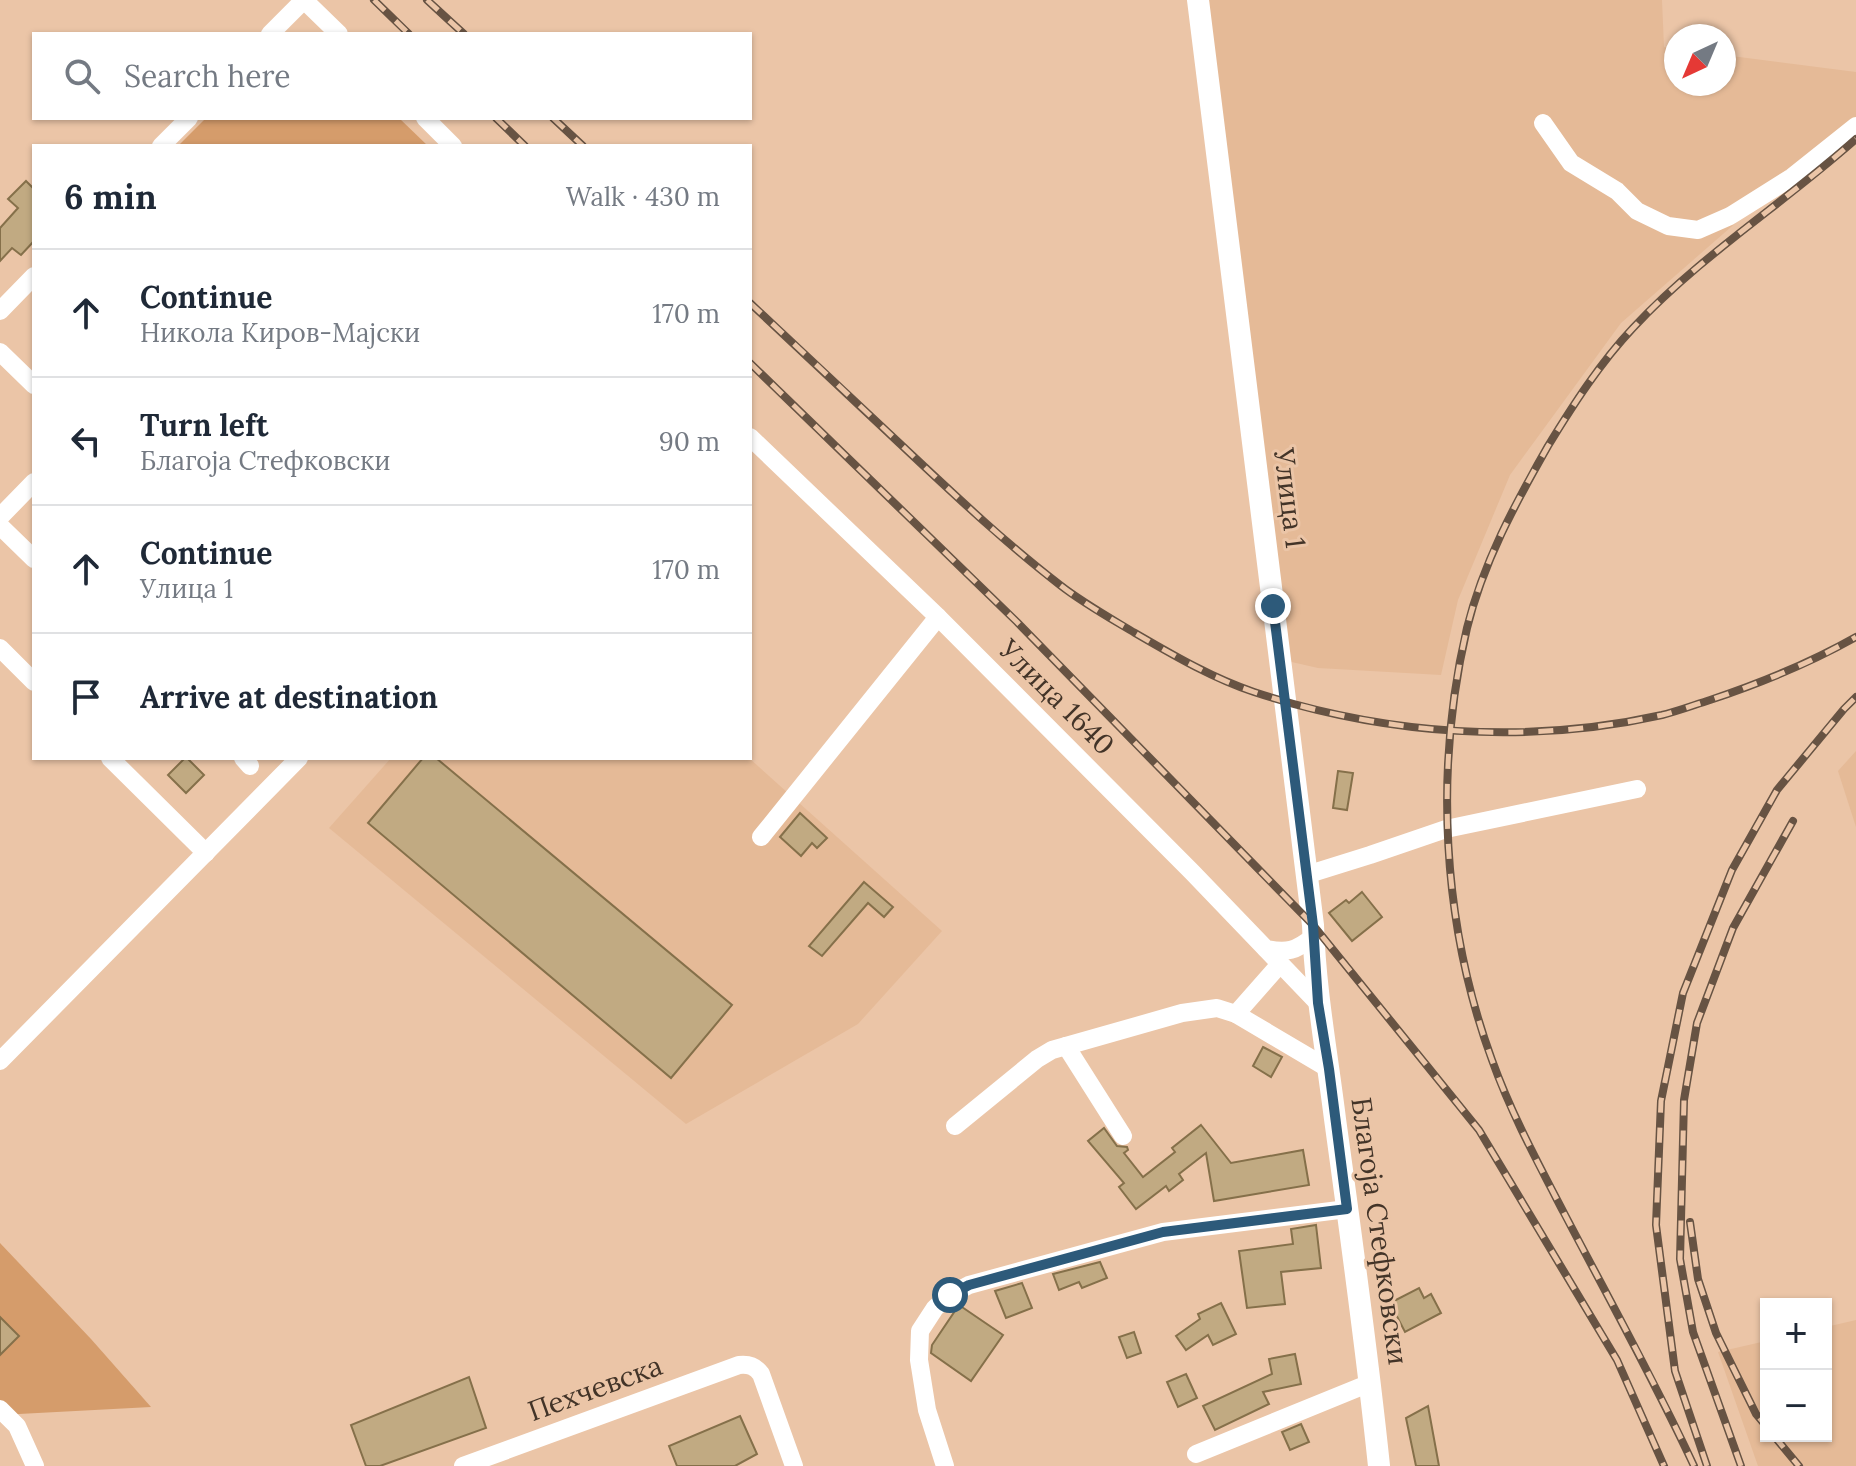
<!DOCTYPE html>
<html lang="en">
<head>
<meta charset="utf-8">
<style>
  body { margin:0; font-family:Lora,serif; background:#f2f2f3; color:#1f2937 }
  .controls { position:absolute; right:24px; bottom:24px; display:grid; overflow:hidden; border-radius:0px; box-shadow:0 2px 6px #0004 }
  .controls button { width:72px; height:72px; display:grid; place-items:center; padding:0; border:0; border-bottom:2px solid #e0e1e3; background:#fff; color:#1f2937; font:40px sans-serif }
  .compass { position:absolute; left:1664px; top:24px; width:72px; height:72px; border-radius:50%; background:#fff; box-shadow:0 2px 6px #0004; rotate:224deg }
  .stop { position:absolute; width:24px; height:24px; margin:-18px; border:6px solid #2d5a7a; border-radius:50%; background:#fff }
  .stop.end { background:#2d5a7a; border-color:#fff; box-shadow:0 2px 8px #0008 }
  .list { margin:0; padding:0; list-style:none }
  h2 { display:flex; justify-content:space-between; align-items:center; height:104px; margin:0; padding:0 32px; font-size:34px }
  h2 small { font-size:26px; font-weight:400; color:#747a83 }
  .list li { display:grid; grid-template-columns:52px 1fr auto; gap:24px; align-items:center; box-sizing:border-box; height:128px; padding:0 32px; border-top:2px solid #e0e1e3 }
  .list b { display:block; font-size:30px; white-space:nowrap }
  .list p { margin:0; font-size:26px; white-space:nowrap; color:#747a83 }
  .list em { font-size:26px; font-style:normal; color:#747a83 }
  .icon { flex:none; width:44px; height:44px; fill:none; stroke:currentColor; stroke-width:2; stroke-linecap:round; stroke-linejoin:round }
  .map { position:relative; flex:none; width:1856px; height:1466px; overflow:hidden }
  .search { position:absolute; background:#fff; box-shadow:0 2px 6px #0004; left:32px; top:32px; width:720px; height:88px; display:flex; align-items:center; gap:20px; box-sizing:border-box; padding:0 28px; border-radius:0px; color:#747a83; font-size:30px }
  .panel { position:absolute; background:#fff; box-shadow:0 2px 6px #0004; left:32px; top:144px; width:720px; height:616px; border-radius:0px }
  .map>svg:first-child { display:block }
  .built { fill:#e5ba97 }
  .green { fill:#d59c6b }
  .building { fill:#c1aa82; stroke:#85704a; stroke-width:2 }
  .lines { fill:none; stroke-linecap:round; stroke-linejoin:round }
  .minor { stroke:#fff; stroke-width:18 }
  .major { stroke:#fff; stroke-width:22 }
  .rail-casing { stroke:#675343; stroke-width:8 }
  .rail { stroke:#ebc5a7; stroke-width:5; stroke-dasharray:15; stroke-linecap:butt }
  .route { stroke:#2d5a7a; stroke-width:10 }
  .labels { text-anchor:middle; stroke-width:6; stroke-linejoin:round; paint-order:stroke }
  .street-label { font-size:28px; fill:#433428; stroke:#ebc5a7 }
</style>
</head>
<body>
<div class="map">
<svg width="1856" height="1466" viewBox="0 0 1856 1466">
  <rect width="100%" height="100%" fill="#ebc5a7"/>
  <g class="built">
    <path d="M 1193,0 L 1662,0 L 1664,47 L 1676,49 L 1676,84 L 1724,84 L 1724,55 L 1856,72 L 1856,118 L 1621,323 L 1510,475 L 1458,600 L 1441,675 L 1318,668 L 1274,658 Z"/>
    <path d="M 1856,751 L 1856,827 L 1838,771 Z"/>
    <path d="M 391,758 L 749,758 L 942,931 L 858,1024 L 686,1124 L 329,828 Z"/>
    <path d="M 1856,1320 L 1856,1466 L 1758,1466 L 1718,1352 L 1766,1341 L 1766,1436 L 1826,1436 L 1826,1327 Z"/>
  </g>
  <g class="green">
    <path d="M 206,118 L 399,118 L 428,146 L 178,146 Z"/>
    <path d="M 0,1243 L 91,1339 L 151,1407 L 0,1415 Z"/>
  </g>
  <g class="building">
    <path d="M 26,181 L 34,189 L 34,241 L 21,255 L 12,248 L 0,261 L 0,228 L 18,208 L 8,199 Z"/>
    <path d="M 185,758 L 187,758 L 204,775 L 186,793 L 168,775 Z"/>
    <path d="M 423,758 L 436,758 L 732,1005 L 671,1078 L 368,823 Z"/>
    <path d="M 1338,771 L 1353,773 L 1347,810 L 1333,808 Z"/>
    <path d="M 800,813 L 827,838 L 817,848 L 812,843 L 801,856 L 780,837 Z"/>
    <path d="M 864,882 L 893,907 L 884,917 L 868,903 L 822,956 L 809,946 Z"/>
    <path d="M 1362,892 L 1382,917 L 1352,941 L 1329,913 L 1346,900 L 1349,903 Z"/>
    <path d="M 1263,1047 L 1282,1057 L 1271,1077 L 1253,1066 Z"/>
    <path d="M 1201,1125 L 1231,1163 L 1303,1150 L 1309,1185 L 1214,1201 L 1206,1153 L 1179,1174 L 1183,1180 L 1169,1191 L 1166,1186 L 1136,1209 L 1119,1187 L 1124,1183 L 1088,1141 L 1104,1128 L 1117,1146 L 1127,1147 L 1128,1150 L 1124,1153 L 1143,1177 L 1175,1152 L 1172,1148 Z"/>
    <path d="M 1316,1225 L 1321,1268 L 1281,1272 L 1285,1304 L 1247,1308 L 1239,1251 L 1293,1244 L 1291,1229 Z"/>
    <path d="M 1100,1262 L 1107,1278 L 1082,1288 L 1079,1282 L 1059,1290 L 1053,1274 Z"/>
    <path d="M 1022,1283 L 1032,1308 L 1006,1318 L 995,1291 Z"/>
    <path d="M 1419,1288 L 1424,1298 L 1431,1294 L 1441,1313 L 1405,1332 L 1390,1303 Z"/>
    <path d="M 1221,1303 L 1236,1334 L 1213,1345 L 1208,1335 L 1186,1350 L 1176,1336 L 1200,1319 L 1198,1314 Z"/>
    <path d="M 959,1305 L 1003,1335 L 971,1381 L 931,1353 L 932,1345 Z"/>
    <path d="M 0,1317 L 19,1336 L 0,1355 Z"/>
    <path d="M 1134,1332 L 1141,1353 L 1127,1358 L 1119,1337 Z"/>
    <path d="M 1295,1354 L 1301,1384 L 1263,1392 L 1269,1404 L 1215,1430 L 1203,1406 L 1272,1374 L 1269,1359 Z"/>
    <path d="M 1186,1374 L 1197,1398 L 1178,1407 L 1167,1382 Z"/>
    <path d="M 469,1377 L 486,1428 L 380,1466 L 366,1466 L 351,1425 Z"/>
    <path d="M 1428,1406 L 1439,1466 L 1416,1466 L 1406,1418 Z"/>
    <path d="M 740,1416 L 757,1454 L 735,1466 L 677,1466 L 669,1446 Z"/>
    <path d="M 1301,1424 L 1309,1442 L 1290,1450 L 1282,1432 Z"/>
  </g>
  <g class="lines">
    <g class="minor">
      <path d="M 304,0 L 339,34"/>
      <path d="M 270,34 L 304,0"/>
      <path d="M 425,118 L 453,146"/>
      <path d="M 1543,123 L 1571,163 L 1617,191 L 1637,211 L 1668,226 L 1698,230 L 1730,216 L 1792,177 L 1856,126"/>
      <path d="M 161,146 L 189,118"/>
      <path d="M 0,311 L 34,276"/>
      <path d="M 0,352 L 34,385"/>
      <path d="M 750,437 L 938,617 L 1192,872 L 1318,1003"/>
      <path d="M 0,517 L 34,482"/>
      <path d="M 0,526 L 34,559"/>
      <path d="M 0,648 L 34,682"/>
      <path d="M 110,758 L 206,853"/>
      <path d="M 243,758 L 250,766"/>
      <path d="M 761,837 L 938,617"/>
      <path d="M 1306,875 L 1370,855 L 1446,829 L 1637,789"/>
      <path d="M 1266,949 C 1287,953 1296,951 1313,937"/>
      <path d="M 1236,1014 L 1280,964"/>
      <path d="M 1066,1046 L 1123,1136"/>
      <path d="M 0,1061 L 299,758"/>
      <path d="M 955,1126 L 1037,1059 L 1052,1050 L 1182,1013 L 1217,1008 L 1236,1014 L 1329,1069"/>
      <path d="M 0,1409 L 17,1426 L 35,1466"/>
      <path d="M 1196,1454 L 1370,1383"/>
      <path d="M 463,1466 L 739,1365 C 749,1364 755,1366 761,1374 L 794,1466"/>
      <path d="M 945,1466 L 927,1410 L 919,1360 L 920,1331 L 935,1308 L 950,1295 L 969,1285 L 1163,1232 L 1347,1209"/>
    </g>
    <path class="major" d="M 1198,0 L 1313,925 C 1315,990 1327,1054 1335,1119 C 1351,1235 1367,1350 1379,1466"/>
    <g class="rail-casing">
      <g id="rail">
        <path d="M 374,0 L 409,34"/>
        <path d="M 427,0 L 464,34"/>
        <path d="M 496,118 L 525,146"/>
        <path d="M 553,118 L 583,146"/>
        <path d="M 750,303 C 804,353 858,404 912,455 C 960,500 1008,545 1060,585 C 1083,603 1110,618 1135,633 C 1173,655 1212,678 1254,692 C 1385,735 1528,745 1662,715 C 1678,711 1694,705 1710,700 C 1761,683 1810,663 1856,637"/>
        <path d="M 750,363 L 1017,622 L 1313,925 L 1479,1130 L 1617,1360 L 1664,1466"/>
        <path d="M 1690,1222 L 1698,1279 L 1716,1333 L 1756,1414 L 1766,1426"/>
        <path d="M 1774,1436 L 1799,1466"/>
        <path d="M 1694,1466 C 1654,1380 1608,1297 1564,1213 C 1538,1163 1511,1113 1492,1060 C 1442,924 1434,769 1467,628 C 1483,563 1515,504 1548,446 C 1573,405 1600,363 1633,328 C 1700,256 1783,204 1856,139"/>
        <path d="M 1707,1466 L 1675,1371 L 1656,1225 L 1661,1101 L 1683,993 L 1732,870 L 1777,790 L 1844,709 L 1856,697"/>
        <path d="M 1741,1466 L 1693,1332 L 1680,1259 L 1684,1100 L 1697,1023 L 1733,928 L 1793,821"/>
      </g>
    </g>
    <use href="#rail" class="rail"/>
  </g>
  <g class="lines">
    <path class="route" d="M 950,1295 L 969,1285 L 1163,1232 L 1347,1209 L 1329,1069 L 1318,1003 L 1313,925 L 1273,606"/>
  </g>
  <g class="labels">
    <g class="street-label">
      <text transform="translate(1290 498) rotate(83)" y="10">Улица 1</text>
      <text transform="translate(1057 697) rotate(45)" y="10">Улица 1640</text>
      <text transform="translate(1380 1231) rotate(82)" y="10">Благоја Стефковски</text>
      <text transform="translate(595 1388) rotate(-20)" y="10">Пехчевска</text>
    </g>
  </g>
</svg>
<div class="controls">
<button>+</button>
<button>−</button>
</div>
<svg class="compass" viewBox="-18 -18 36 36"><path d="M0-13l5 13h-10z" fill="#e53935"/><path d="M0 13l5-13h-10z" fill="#747a83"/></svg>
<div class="stop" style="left:950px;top:1295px"></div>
<div class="stop end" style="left:1273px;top:606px"></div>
<div class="search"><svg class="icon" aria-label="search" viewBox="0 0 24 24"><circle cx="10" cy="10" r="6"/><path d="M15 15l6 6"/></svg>Search here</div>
<section class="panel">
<h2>6 min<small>Walk · 430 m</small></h2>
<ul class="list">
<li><svg class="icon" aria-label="ahead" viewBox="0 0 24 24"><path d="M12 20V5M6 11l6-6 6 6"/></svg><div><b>Continue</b><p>Никола Киров-Мајски</p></div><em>170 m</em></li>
<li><svg class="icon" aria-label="left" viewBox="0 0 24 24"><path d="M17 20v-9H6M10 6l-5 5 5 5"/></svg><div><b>Turn left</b><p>Благоја Стефковски</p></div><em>90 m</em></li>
<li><svg class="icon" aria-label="ahead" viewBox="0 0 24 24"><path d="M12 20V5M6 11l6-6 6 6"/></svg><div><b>Continue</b><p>Улица 1</p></div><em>170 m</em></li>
<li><svg class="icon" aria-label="arrive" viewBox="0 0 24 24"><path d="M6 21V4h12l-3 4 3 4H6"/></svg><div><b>Arrive at destination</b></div></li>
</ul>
</section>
</div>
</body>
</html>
